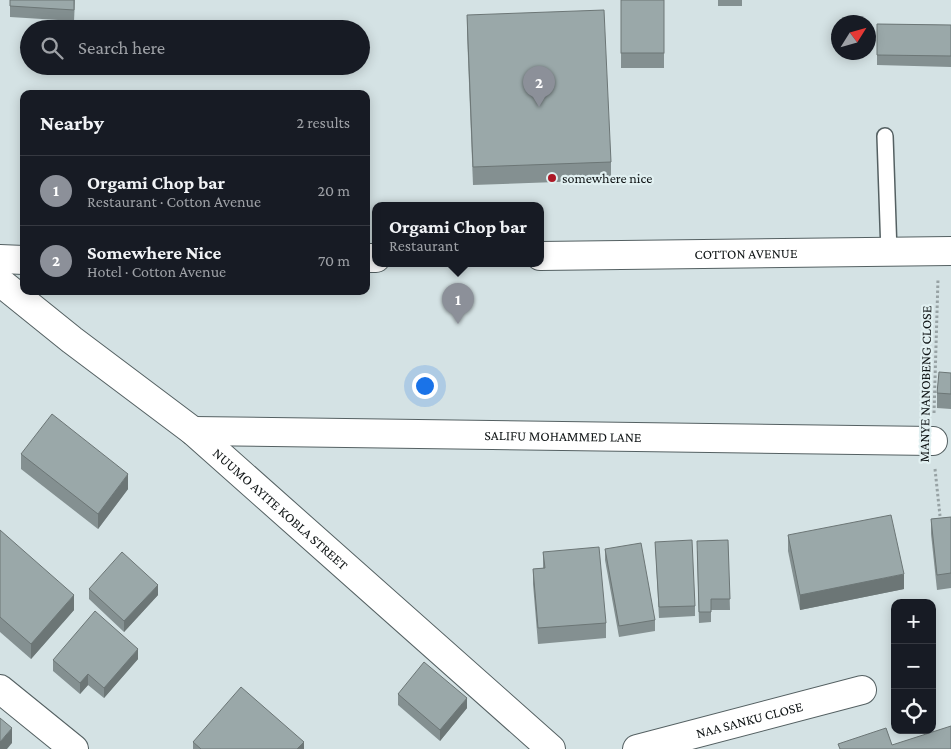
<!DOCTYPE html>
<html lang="en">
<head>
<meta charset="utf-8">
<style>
  body { margin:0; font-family:"Crimson Pro",serif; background:#20242c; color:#f1f3f6 }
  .controls { position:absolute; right:15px; bottom:15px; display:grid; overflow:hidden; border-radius:10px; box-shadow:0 2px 12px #0003 }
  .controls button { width:45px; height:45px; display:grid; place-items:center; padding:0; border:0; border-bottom:1px solid #363941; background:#171b24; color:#f1f3f6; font:25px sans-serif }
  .compass { position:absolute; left:831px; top:15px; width:45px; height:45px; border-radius:50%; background:#171b24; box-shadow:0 2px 12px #0003; rotate:53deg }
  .you { position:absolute; left:424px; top:385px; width:18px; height:18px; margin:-12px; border:4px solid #fff; border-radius:50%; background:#1a73e8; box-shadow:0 0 0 8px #1a73e833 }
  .badge { display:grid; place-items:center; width:32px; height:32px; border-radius:50%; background:#8c9099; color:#fff; font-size:16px; font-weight:700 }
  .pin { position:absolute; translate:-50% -41px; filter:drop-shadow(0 1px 2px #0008) }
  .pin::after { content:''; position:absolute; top:26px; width:18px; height:15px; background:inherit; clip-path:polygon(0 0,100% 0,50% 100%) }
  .popup { position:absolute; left:372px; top:202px; width:172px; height:65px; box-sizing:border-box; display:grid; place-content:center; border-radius:10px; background:#171b24; filter:drop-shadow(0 1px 4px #0005); font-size:16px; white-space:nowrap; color:#9ea1a6 }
  .popup b { font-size:19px; color:#f1f3f6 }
  .popup::after { content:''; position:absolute; left:50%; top:100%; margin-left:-10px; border:10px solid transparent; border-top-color:#171b24 }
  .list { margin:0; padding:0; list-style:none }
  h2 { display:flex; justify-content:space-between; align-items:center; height:65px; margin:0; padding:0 20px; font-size:21px }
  h2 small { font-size:16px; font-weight:400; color:#9ea1a6 }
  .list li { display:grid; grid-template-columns:32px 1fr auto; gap:15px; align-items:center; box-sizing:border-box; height:70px; padding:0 20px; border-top:1px solid #363941 }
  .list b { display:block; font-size:19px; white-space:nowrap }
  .list p { margin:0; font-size:16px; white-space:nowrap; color:#9ea1a6 }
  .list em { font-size:16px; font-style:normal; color:#9ea1a6 }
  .icon { flex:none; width:28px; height:28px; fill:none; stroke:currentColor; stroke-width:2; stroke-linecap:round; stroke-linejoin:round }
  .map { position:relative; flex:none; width:951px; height:749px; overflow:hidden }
  .search { position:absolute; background:#171b24; box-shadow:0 2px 12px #0003; left:20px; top:20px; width:350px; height:55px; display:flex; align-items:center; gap:12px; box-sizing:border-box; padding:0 18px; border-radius:28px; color:#9ea1a6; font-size:19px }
  .panel { position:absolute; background:#171b24; box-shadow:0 2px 12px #0003; left:20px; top:90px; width:350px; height:205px; border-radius:10px }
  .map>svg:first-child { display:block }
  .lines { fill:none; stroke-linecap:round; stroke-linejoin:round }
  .service-casing { stroke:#546062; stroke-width:18 }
  .minor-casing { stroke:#546062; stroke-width:30 }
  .path { stroke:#97a2a4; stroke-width:3; stroke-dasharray:2.5 2.5; stroke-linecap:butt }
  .service { stroke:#fff; stroke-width:15 }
  .minor { stroke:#fff; stroke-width:28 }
  .wall { fill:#849091 }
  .shaded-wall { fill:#6c7676 }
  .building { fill:#9aa8a9; stroke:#6c7676 }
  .poi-dot { fill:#ac1826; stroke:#e1f0f1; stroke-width:2 }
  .labels { text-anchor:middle; stroke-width:4.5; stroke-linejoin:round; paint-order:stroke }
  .poi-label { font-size:14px; fill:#101516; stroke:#e1f0f1; text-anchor:start }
  .street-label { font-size:14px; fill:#101516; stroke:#e1f0f1 }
</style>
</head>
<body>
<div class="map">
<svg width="951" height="749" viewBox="0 0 951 749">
  <rect width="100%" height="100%" fill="#d4e2e4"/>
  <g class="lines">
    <g class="service-casing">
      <path id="service" d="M 885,136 L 889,253"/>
    </g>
    <g class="minor-casing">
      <g id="minor">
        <path id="s1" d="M 540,256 L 951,251"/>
        <path d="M 366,258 L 376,258"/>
        <path d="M 0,259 L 24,260"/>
        <path id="s2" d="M 0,282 L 72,340 L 193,431 L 551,749"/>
        <path id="s3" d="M 193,431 L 933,441"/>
        <path d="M 0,689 L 74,749"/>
        <path id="s4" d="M 637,749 L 862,690"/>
      </g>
    </g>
    <g class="path">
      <path d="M 934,413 L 938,279"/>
      <path d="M 935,469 L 940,516"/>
    </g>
    <use href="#service" class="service"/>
    <use href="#minor" class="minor"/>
  </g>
  <g class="wall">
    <path d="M 10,0 L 75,0 L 74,21 L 10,17 Z"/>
    <path d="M 621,0 L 742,0 L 742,6 L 718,6 L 718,0 L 664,0 L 664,68 L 621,68 Z"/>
    <path d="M 467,15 L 611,162 L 611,180 L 473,185 L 467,33 Z"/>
    <path d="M 877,24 L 951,25 L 951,67 L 877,65 Z"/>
    <path d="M 951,373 L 951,409 L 937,408 L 937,393 Z"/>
    <path d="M 21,454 L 128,489 L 98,529 L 21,469 Z"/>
    <path d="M 951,517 L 951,588 L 937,590 L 931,534 L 931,519 Z"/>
    <path d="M 0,530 L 74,610 L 31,659 L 0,632 Z"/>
    <path d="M 788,535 L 904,589 L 800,610 L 788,551 Z"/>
    <path d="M 728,540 L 730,610 L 711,610 L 711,622 L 699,623 L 697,551 Z"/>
    <path d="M 655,542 L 695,606 L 695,616 L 659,618 Z"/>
    <path d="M 605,549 L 655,620 L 655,631 L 619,637 L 605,560 Z"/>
    <path d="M 543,552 L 606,623 L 606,638 L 538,644 L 533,584 L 533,569 L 543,568 Z"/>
    <path d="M 89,589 L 158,595 L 124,632 L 89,599 Z"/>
    <path d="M 138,659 L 104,698 L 88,685 L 80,694 L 53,671 L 53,660 Z"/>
    <path d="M 398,694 L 467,708 L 440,741 L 398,705 Z"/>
    <path d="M 193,742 L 304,749 L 193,749 Z"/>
  </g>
  <g class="shaded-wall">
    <path d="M 128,474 L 128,489 L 98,529 L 98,514 Z"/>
    <path d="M 904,574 L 904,589 L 800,610 L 800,595 Z"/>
    <path d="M 158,585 L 158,595 L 124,632 L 124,621 Z"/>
    <path d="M 74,595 L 74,610 L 31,659 L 31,644 Z"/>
    <path d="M 138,649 L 138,659 L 104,698 L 104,688 Z"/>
    <path d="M 88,674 L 88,685 L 80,694 L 80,683 Z"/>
    <path d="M 467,698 L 467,708 L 440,741 L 440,730 Z"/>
    <path d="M 12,728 L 12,743 L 7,749 L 0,749 L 0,742 Z"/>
    <path d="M 304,742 L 304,749 L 297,749 Z"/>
  </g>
  <g class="building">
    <path d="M 10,0 L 74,0 L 74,10 L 10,6 Z"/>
    <rect x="621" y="0" width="43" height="53"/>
    <path d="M 604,10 L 611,162 L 473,167 L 467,15 Z"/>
    <path d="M 877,24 L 951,25 L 951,56 L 877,55 Z"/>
    <path d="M 939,372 L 951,373 L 951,394 L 937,393 Z"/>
    <path d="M 52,414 L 128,474 L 98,514 L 21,454 Z"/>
    <path d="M 891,515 L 904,574 L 800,595 L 788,535 Z"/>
    <path d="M 951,517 L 951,573 L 937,575 L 931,519 Z"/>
    <path d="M 0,530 L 74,595 L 31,644 L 0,617 Z"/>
    <path d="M 692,540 L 695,606 L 659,607 L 655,542 Z"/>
    <path d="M 728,540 L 730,599 L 711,599 L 711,612 L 699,612 L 697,541 Z"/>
    <path d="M 641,543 L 655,620 L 619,626 L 605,549 Z"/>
    <path d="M 599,547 L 606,623 L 538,628 L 533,569 L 545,568 L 543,552 Z"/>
    <path d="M 122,552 L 158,585 L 124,621 L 89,589 Z"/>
    <path d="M 95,611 L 138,649 L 104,688 L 88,674 L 80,683 L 53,660 Z"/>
    <path d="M 424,662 L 467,698 L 440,730 L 398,694 Z"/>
    <path d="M 241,687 L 304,742 L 297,749 L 201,749 L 193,742 Z"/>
    <path d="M 0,718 L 12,728 L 0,742 Z"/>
    <path d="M 951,726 L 951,749 L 840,749 L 838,744 L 886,728 L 892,745 Z"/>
  </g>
  <circle class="poi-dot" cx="552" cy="178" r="5"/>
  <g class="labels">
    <g class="poi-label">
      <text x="562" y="183">somewhere nice</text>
    </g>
    <g class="street-label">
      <text dy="5" stroke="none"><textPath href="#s1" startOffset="206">COTTON AVENUE</textPath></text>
      <text transform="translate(925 384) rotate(-89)" y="5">MANYE NANOBENG CLOSE</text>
      <text dy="5" stroke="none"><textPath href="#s3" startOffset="370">SALIFU MOHAMMED LANE</textPath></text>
      <text dy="5" stroke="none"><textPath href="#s2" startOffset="361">NUUMO AYITE KOBLA STREET</textPath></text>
      <text dy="5" stroke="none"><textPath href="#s4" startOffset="116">NAA SANKU CLOSE</textPath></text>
    </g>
  </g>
</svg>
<div class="controls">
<button>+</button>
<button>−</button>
<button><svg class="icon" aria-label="locate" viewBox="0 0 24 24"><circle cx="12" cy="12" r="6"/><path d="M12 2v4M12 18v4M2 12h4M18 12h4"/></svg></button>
</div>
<svg class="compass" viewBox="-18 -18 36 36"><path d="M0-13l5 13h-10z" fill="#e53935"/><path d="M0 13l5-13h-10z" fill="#9ea1a6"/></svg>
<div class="you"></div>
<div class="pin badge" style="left:458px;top:324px">1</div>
<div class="popup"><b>Orgami Chop bar</b>Restaurant</div>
<div class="pin badge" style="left:539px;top:107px">2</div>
<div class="search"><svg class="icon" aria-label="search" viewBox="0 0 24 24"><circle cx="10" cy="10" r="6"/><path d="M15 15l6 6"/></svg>Search here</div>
<section class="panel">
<h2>Nearby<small>2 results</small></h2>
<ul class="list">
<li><span class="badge">1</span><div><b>Orgami Chop bar</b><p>Restaurant · Cotton Avenue</p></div><em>20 m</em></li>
<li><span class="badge">2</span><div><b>Somewhere Nice</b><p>Hotel · Cotton Avenue</p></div><em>70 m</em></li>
</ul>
</section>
</div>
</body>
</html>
